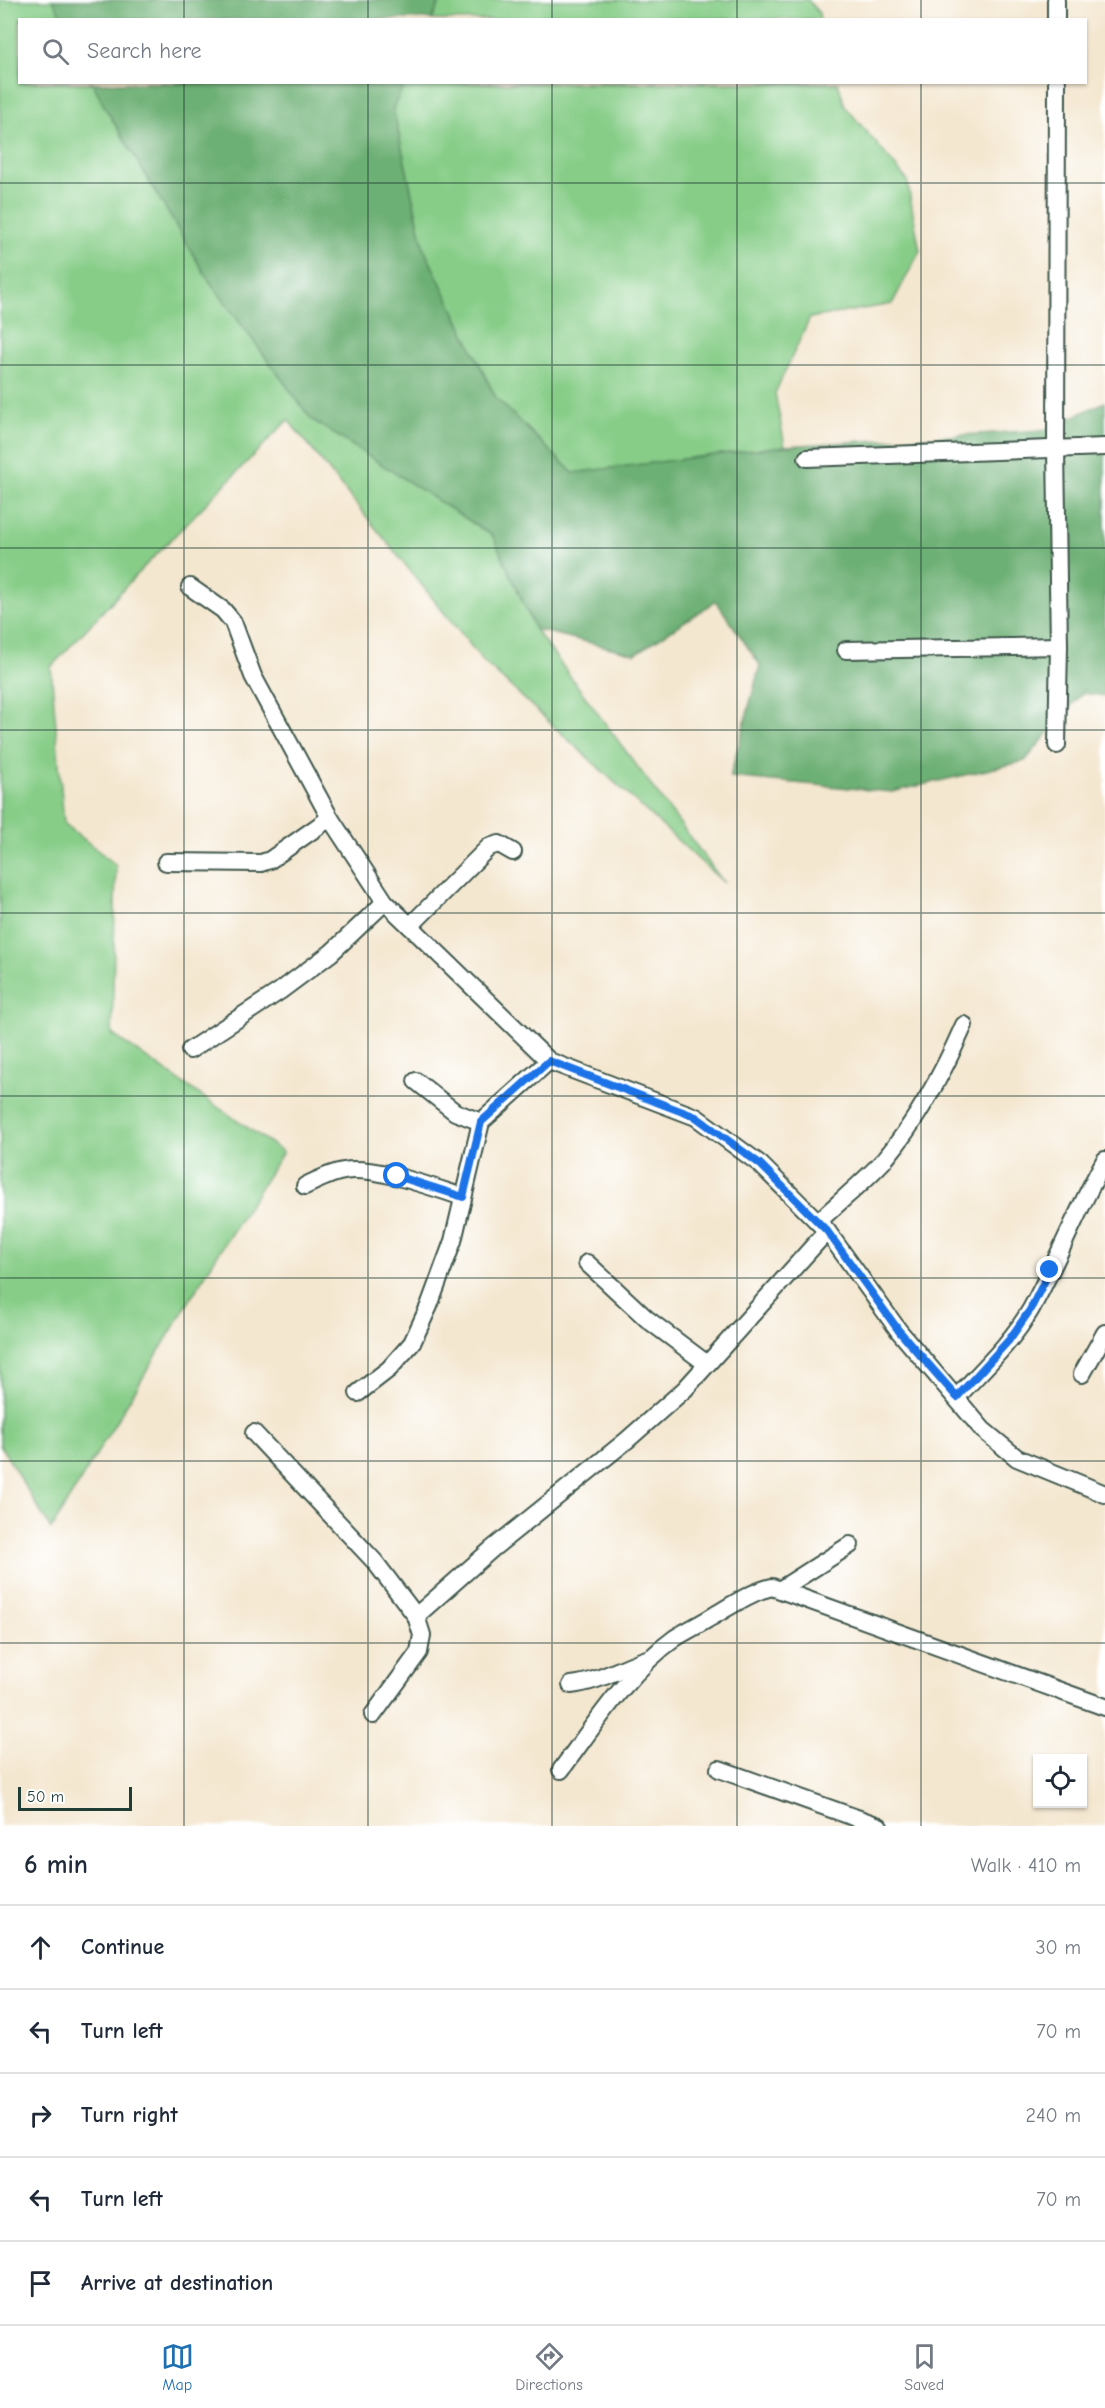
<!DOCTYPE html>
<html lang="en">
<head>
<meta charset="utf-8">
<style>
  body { margin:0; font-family:"Comic Neue",sans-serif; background:#f6f6f7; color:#1f2937 }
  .controls { position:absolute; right:18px; bottom:18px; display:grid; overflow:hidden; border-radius:0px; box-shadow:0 2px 4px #0004 }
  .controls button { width:54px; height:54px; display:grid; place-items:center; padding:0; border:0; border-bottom:2px solid #e0e1e3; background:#fff; color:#1f2937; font:30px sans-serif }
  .scale { position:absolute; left:18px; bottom:15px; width:114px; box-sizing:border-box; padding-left:6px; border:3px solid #1f3d34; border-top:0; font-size:16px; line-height:21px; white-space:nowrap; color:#1f3d34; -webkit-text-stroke:4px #fff; paint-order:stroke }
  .stop { position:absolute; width:18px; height:18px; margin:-14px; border:4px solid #1a73e8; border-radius:50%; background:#fff }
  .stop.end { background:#1a73e8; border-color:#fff; box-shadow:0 2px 6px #0008 }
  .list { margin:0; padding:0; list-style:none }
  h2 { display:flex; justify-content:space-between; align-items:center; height:78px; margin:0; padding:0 24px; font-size:26px }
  h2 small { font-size:20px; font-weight:400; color:#747a83 }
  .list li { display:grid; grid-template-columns:39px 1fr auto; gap:18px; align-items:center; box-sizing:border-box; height:84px; padding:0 24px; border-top:2px solid #e0e1e3 }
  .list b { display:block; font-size:22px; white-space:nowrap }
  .list em { font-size:20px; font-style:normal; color:#747a83 }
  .icon { flex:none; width:33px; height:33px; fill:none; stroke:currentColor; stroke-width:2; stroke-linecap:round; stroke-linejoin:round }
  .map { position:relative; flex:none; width:1105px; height:1826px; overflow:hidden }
  .search { position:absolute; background:#fff; box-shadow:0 2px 4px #0004; left:18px; right:18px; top:18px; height:66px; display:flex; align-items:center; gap:15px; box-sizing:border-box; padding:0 21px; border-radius:0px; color:#747a83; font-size:22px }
  .sheet { height:498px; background:#fff }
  nav { display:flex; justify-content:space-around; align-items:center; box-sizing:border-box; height:84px; border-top:2px solid #e0e1e3; background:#fff; font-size:16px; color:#747a83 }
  nav a { display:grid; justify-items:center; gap:3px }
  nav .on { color:#1f6fb2 }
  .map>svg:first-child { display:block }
  .green { fill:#87cd88; stroke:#53855e; stroke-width:1.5 }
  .forest { fill:#6db074; stroke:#467654; stroke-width:1.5 }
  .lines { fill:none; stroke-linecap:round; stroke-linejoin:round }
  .minor-casing { stroke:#3f564b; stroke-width:20 }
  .minor { stroke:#fff; stroke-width:16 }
  .route { stroke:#1a73e8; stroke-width:8 }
  .grid { fill:none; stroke:#1f3d34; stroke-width:1.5; stroke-opacity:0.55 }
</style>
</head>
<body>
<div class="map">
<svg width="1105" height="1826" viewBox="0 0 1105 1826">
  <rect width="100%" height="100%" fill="#fff"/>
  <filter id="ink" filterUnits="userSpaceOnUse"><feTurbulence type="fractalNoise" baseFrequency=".0167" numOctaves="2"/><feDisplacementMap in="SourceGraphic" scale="12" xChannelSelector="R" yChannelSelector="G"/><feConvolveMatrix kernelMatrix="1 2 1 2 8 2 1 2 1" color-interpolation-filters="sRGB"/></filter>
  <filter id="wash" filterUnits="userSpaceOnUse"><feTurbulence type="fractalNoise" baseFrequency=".008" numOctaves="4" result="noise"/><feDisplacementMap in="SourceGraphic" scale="24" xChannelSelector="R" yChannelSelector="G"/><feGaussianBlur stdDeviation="1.35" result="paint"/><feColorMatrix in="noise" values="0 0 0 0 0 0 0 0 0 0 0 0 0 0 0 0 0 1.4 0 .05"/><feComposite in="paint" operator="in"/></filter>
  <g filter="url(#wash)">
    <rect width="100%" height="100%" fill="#f4e7d0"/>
    <g class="green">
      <path d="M 0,0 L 53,0 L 63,19 L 20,20 L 20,82 L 93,83 L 104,106 L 208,279 L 311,419 L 493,536 L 535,629 L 724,883 L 484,662 L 288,420 L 143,568 L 51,667 L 64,823 L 116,865 L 112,1034 L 283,1152 L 213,1262 L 51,1529 L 0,1445 Z"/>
      <path d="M 441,0 L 808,0 L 819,13 L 820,19 L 432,20 Z"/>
      <path d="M 405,83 L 838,83 L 845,106 L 907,180 L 920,251 L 892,304 L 810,318 L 775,393 L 785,446 L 573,473 L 496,398 L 424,249 L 393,108 Z"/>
    </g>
    <g class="forest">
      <path d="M 53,0 L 441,0 L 432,19 L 63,20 Z"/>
      <path d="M 93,83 L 405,83 L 393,108 L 424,249 L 496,398 L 573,473 L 785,446 L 1044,430 L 1105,402 L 1105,696 L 1082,693 L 1025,761 L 892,792 L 730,777 L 760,665 L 716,601 L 635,654 L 535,629 L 493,536 L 311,419 L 208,279 L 104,106 Z"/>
    </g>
  </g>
  <g filter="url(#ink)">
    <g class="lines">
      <g class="minor-casing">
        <g id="minor">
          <path d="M 1056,0 L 1056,20"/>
          <path d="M 1057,82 L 1056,449 L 1059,646 L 1057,745"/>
          <path d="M 807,458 L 1105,447"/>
          <path d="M 190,587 L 223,610 L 233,622 L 253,676 L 330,818 L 385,902 L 410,926 L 549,1061 L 696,1117 L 760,1164 L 827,1231 L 899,1331 L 983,1430 L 1017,1458 L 1105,1494"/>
          <path d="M 846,650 L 1059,646"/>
          <path d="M 166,862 L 261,863 L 270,860 L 330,818"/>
          <path d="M 410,926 L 489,847 L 499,844 L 513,852"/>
          <path d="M 190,1050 L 280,991 L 331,953 L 385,902"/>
          <path d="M 416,1081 L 455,1112 L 481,1122"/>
          <path d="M 305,1186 C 317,1180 331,1173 344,1171 C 373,1165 434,1188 463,1197"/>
          <path d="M 818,1222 C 840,1201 865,1181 885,1159 C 919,1118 943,1073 964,1025"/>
          <path d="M 587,1263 L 647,1319 L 707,1364"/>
          <path d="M 1082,1374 L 1105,1333"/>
          <path d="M 358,1393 L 389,1369 L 412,1343 L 429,1306 L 453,1241 L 481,1122 L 549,1061"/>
          <path d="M 957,1397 C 983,1369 1012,1342 1031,1309 C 1058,1260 1078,1208 1105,1160"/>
          <path d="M 254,1433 L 375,1562 L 416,1616 L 422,1635 L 419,1652 L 373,1715"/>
          <path d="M 781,1589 L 850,1545"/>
          <path d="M 416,1616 L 492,1549 L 626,1441 L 685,1389 L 827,1231"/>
          <path d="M 571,1685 C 600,1682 623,1666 650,1658"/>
          <path d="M 719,1769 L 879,1826"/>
          <path d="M 561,1770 C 595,1724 628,1672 675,1638 C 688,1630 702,1623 715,1615 C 734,1604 751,1592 772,1587 L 1105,1707"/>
        </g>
      </g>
      <use href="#minor" class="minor"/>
    </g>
  </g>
  <g class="lines" filter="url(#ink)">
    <path class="route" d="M 397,1176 L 463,1197 L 481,1122 L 549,1061 L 696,1117 L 760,1164 L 827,1231 L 899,1331 L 957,1397 L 1009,1340 L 1030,1310 L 1050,1270"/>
  </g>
  <path class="grid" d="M 184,0 L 184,20M 368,0 L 368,20M 552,0 L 552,20M 737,0 L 737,20M 921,0 L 921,20M 184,82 L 184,1826M 368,82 L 368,1826M 552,82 L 552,1826M 737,82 L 737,1826M 921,82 L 921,1826M 0,183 L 1105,183M 0,365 L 1105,365M 0,548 L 1105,548M 0,730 L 1105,730M 0,913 L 1105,913M 0,1096 L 1105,1096M 0,1278 L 1105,1278M 0,1461 L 1105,1461M 0,1643 L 1105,1643"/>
</svg>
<div class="controls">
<button><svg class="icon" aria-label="locate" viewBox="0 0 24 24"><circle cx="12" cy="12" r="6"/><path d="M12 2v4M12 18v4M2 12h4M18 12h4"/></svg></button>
</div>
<div class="scale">50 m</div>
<div class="stop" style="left:397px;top:1176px"></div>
<div class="stop end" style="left:1050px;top:1270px"></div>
<div class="search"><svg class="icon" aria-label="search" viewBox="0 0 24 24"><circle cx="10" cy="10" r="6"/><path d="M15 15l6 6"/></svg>Search here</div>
</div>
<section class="sheet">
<h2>6 min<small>Walk · 410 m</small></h2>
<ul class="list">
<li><svg class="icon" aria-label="ahead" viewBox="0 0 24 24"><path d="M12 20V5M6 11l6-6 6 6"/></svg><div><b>Continue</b></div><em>30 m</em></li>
<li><svg class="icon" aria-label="left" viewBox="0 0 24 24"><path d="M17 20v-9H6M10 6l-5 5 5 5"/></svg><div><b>Turn left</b></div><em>70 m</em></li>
<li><svg class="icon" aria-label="right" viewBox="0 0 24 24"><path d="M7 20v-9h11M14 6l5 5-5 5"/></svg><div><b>Turn right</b></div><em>240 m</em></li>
<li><svg class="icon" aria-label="left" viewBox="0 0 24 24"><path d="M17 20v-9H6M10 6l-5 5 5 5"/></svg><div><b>Turn left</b></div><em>70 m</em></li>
<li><svg class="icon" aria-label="arrive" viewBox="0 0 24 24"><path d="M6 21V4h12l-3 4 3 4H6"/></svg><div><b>Arrive at destination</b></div></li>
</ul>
</section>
<nav>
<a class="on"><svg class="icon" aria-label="map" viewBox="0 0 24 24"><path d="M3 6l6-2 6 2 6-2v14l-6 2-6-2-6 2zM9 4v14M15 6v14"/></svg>Map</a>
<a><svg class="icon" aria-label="directions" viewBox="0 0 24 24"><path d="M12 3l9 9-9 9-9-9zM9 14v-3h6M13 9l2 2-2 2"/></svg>Directions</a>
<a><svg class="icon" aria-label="saved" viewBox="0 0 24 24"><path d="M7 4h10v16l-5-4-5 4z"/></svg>Saved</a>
</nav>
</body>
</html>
